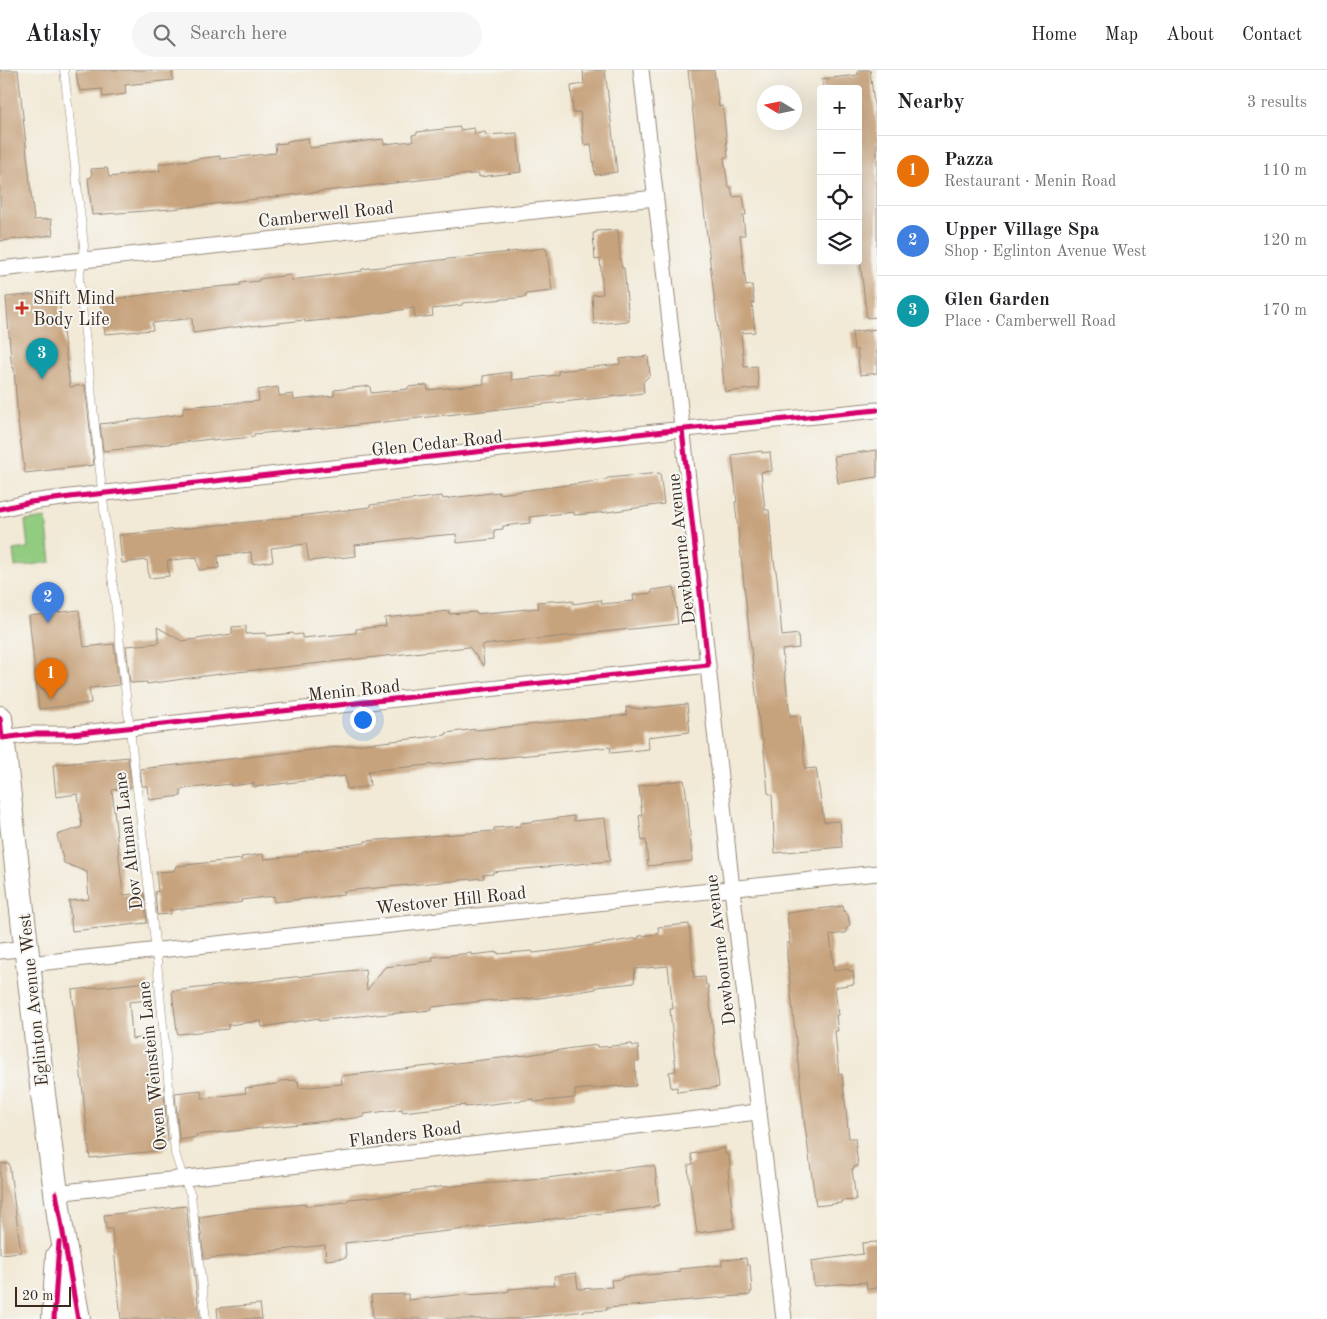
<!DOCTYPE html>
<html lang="en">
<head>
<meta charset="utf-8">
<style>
  body { margin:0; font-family:"Old Standard TT",serif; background:#f6f6f6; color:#202124 }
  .controls { position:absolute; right:15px; top:15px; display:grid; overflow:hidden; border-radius:5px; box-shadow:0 5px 20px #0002 }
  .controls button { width:45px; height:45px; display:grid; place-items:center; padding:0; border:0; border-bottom:1px solid #e0e0e0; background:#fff; color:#202124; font:25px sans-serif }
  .compass { position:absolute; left:757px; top:15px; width:45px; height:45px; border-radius:50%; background:#fff; box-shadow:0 5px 20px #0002; rotate:280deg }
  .scale { position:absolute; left:15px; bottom:12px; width:56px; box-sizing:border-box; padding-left:5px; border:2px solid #3b2a1e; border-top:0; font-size:14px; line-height:18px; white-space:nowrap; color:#3b2a1e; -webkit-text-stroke:4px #f6f6f2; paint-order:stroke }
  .you { position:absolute; left:362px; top:649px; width:18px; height:18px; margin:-12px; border:4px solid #fff; border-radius:50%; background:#1a73e8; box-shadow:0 0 0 8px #1a73e833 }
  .badge { display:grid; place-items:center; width:32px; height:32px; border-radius:50%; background:#c8321e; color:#fff; font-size:16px; font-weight:700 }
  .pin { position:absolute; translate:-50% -41px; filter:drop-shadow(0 1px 2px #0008) }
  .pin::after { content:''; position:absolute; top:26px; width:18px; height:15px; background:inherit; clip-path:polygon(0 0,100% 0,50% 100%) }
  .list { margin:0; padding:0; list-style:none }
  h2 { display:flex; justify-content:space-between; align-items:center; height:65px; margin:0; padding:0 20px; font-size:21px }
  h2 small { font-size:16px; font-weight:400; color:#757577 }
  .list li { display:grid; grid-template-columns:32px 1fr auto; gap:15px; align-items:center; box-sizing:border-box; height:70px; padding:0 20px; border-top:1px solid #e0e0e0 }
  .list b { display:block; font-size:19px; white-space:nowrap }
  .list p { margin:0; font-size:16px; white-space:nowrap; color:#757577 }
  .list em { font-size:16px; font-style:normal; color:#757577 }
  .icon { flex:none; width:28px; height:28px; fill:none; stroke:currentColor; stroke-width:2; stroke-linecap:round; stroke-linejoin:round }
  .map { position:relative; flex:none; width:877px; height:1249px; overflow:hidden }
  header { display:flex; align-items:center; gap:30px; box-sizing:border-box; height:70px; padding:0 25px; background:#fff; border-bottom:1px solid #e0e0e0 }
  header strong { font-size:24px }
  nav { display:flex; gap:28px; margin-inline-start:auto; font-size:18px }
  .search { width:350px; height:45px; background:#f6f6f6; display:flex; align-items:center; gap:12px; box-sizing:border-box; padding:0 18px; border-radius:28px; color:#757577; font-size:19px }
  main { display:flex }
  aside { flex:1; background:#fff }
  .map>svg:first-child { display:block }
  .green { fill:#91cc80; stroke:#667b4f }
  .building { fill:#c7a37d }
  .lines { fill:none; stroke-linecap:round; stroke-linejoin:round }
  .lane-casing { stroke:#968a7a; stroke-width:9 }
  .street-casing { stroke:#968a7a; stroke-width:17 }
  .primary-casing { stroke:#968a7a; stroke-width:26 }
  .lane { stroke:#fff; stroke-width:8 }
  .street { stroke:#fff; stroke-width:15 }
  .primary { stroke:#fff; stroke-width:24 }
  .cycleway-casing { stroke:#f6f6f2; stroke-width:8 }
  .cycleway { stroke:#d6006c; stroke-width:5 }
  .poi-dot { fill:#c8321e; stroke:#f6f6f2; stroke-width:2 }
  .labels { text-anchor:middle; stroke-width:4; stroke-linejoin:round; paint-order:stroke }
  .street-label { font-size:18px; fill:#3b2a1e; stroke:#f6f6f2 }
  .poi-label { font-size:18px; fill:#3b2a1e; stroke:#f6f6f2; text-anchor:start }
</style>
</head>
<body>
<header>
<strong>Atlasly</strong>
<div class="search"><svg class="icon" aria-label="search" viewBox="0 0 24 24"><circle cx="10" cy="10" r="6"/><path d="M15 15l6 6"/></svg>Search here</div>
<nav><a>Home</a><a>Map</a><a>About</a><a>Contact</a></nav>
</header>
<main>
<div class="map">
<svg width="877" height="1249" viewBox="0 0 877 1249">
  <rect width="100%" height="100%" fill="#f6f6f2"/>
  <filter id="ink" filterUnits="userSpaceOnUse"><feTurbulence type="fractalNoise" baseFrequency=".02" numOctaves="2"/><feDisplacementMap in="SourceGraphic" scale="10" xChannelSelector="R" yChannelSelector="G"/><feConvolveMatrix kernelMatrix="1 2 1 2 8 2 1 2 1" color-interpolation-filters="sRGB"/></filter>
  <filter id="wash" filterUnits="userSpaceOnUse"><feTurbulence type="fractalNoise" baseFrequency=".0096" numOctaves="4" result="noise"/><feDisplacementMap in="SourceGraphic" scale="20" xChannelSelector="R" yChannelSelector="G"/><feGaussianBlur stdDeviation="1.12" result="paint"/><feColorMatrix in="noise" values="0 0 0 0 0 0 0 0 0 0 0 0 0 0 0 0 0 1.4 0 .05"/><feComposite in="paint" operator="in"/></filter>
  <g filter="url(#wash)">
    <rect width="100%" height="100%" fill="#f2e9d6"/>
    <path class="green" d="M 46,448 L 51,492 L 15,497 L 13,480 L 28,478 L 25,451 Z"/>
    <g id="blocks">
      <g class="building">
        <path d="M 0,0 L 18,0 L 34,150 L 51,149 L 53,165 L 0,171 Z"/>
        <path d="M 76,0 L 172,0 L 173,10 L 125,15 L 126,24 L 103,27 L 102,19 L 80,21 L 79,16 L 78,16 Z"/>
        <path d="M 583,0 L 605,0 L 617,102 L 595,105 L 591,74 L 584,75 L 580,42 L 573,43 L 571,16 L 584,14 Z"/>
        <path d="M 688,0 L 714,0 L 719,37 L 723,36 L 728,87 L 724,87 L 728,117 L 731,117 L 733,127 L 743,126 L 746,145 L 743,145 L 745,165 L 740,165 L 746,216 L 752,215 L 754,233 L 752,233 L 755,262 L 741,263 L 744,297 L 757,296 L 759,318 L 725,322 Z"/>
        <path d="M 858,0 L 870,0 L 877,60 L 877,247 L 867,248 L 858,174 L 858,19 L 823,19 L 822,9 L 858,5 Z"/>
        <path d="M 460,57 L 460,60 L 474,58 L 475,64 L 485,62 L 486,65 L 517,63 L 521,102 L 479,107 L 479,104 L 471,104 L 171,139 L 92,145 L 88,108 L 92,107 L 91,99 L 107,98 L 109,107 L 160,101 L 159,94 L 220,86 L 220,89 L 276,83 L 275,74 L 287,73 L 287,71 L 308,68 L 309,78 L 383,69 L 384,74 L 413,71 L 412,65 L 417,64 L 417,62 Z"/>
        <path d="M 618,160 L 620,188 L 622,198 L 624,198 L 629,251 L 594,254 L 592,225 L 603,224 L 600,189 L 595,190 L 593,163 L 596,163 L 596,161 Z"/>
        <path d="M 545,178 L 547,181 L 552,221 L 526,224 L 526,227 L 462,233 L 462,235 L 432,239 L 433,246 L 415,248 L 414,238 L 335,249 L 305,252 L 305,250 L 251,256 L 251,255 L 193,263 L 192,248 L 152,253 L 153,260 L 105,264 L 100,231 L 179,220 L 241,215 L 240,213 L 259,211 L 259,209 L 290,205 L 291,210 L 362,201 L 362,199 Z"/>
        <path d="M 58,222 L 70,317 L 85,315 L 94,395 L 25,403 L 18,352 L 14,298 L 13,298 L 11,289 L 6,227 Z"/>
        <path d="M 877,259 L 877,303 L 860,305 L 857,279 L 854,280 L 852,262 Z"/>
        <path d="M 648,286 L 650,305 L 643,312 L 644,323 L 348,356 L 254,364 L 254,367 L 212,371 L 212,369 L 103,381 L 100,354 L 183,344 L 183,337 L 259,331 L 258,320 L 278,317 L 279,326 L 293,324 L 294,330 L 334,326 L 334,320 L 370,316 L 371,323 L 408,319 L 408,317 L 427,315 L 428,320 L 484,314 L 483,306 L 511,302 L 512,310 L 558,305 L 558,301 L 620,294 L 620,289 Z"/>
        <path d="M 877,380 L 877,407 L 838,413 L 834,386 Z"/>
        <path d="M 762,381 L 762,383 L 770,382 L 772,401 L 761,402 L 765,440 L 769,440 L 773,491 L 774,491 L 777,507 L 782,566 L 798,564 L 799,578 L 782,580 L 790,646 L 800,645 L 805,699 L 816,698 L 824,752 L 840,751 L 842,777 L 775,783 L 772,725 L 768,723 L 763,669 L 761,669 L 735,432 L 737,432 L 732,385 Z"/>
        <path d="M 660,403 L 664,434 L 608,442 L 574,445 L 574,442 L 529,447 L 530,453 L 503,456 L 503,459 L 494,460 L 495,469 L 457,473 L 456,464 L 411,468 L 355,475 L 356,486 L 309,491 L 306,474 L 271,478 L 273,491 L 252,494 L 251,482 L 218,486 L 219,498 L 199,500 L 197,487 L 167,491 L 169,506 L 149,508 L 147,490 L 122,493 L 119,465 L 268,450 L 370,437 L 370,435 L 433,427 L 442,426 L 443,429 L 499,422 L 499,424 L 605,410 L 608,408 Z"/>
        <path d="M 674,517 L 678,554 L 482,575 L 484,596 L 469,577 L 219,604 L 147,614 L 147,612 L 130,613 L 126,576 L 159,573 L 157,557 L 182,571 L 232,564 L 232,557 L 246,556 L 246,564 L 266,563 L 266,566 L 293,563 L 294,565 L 302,564 L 302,568 L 356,563 L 356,559 L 386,556 L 385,548 L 449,541 L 449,544 L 476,542 L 476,544 L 539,538 L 538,532 L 566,530 L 566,532 L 573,531 L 573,534 L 601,530 L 602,534 L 634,531 L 633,525 L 652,523 L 652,520 Z"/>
        <path d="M 79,540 L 84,577 L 114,574 L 119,615 L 89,618 L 91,633 L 39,639 L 29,546 Z"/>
        <path d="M 687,634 L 690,662 L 648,667 L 649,679 L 611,683 L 610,677 L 368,701 L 370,716 L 347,719 L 345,706 L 254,717 L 254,713 L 231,716 L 231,714 L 181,719 L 181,726 L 149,730 L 147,716 L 142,716 L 140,699 L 446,665 L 446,663 L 476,659 L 477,660 L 627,645 L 626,637 L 641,639 Z"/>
        <path d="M 128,687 L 131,717 L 112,720 L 123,825 L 144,823 L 147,853 L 72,861 L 69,831 L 89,829 L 87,802 L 64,793 L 57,765 L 82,757 L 78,724 L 56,727 L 53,695 Z"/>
        <path d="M 684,710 L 688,735 L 692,791 L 648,796 L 646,770 L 642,771 L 639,746 L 642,745 L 639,716 Z"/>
        <path d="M 574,746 L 574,751 L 605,748 L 610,791 L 493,802 L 493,804 L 483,805 L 484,808 L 344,821 L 344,825 L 274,832 L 274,826 L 241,830 L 242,832 L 227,835 L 170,840 L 171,844 L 157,845 L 155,822 L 158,821 L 156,802 L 174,801 L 176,796 L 242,789 L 241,787 L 263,784 L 264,789 L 298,786 L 298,784 L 302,784 L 303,782 L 365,773 L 365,771 L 494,761 L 494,758 L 521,756 L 521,753 Z"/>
        <path d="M 843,836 L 844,841 L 848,845 L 850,855 L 846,859 L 846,863 L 830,865 L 834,901 L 849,899 L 849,901 L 853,901 L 854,914 L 835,917 L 838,945 L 836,946 L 838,961 L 835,961 L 839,1005 L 842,1004 L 849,1068 L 855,1068 L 858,1096 L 854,1097 L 854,1099 L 852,1099 L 856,1130 L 841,1131 L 841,1133 L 816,1136 L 804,1049 L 787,885 L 787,873 L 790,873 L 787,843 Z"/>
        <path d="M 689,854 L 694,908 L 705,907 L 706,915 L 708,915 L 719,1017 L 677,1022 L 677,1017 L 671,1018 L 669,1002 L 676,1001 L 670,939 L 673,939 L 668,896 L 635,899 L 634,913 L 596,917 L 596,919 L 540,928 L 492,931 L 492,930 L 432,937 L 432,940 L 377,945 L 376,944 L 319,951 L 319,948 L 262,957 L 261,951 L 228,955 L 228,959 L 178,964 L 177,961 L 172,921 L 365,899 L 367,920 L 385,897 L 433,891 L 432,887 L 471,883 L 471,885 L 498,882 L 498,884 L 532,881 L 533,883 L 568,879 L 639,868 L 639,866 L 659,864 L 658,857 Z"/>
        <path d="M 148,912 L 150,930 L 129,932 L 131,953 L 132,969 L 147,967 L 153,1021 L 159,1020 L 160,1024 L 164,1024 L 168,1071 L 165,1072 L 165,1080 L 90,1088 L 72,920 Z"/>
        <path d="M 632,974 L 633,976 L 638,976 L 639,991 L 635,991 L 636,1016 L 618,1017 L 618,1016 L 575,1020 L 575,1028 L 534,1032 L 534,1029 L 465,1037 L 465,1035 L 402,1042 L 402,1039 L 364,1044 L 364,1047 L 196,1065 L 197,1067 L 179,1070 L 175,1023 L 201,1020 L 202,1028 L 205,1028 L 246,1023 L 245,1018 L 277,1014 L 281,1011 L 296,1010 L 296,1012 L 298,1011 L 299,1018 L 342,1014 L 341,1006 L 527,985 L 573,978 L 597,975 L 597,977 L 602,977 Z"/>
        <path d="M 725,1078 L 725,1085 L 729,1085 L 730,1099 L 728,1100 L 734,1158 L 697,1163 L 689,1108 L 688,1095 L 693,1094 L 691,1084 Z"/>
        <path d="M 9,1093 L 21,1182 L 0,1184 L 0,1094 Z"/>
        <path d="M 645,1096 L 654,1096 L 655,1098 L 659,1135 L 654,1136 L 654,1137 L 345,1173 L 346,1188 L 326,1190 L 325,1175 L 204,1189 L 199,1147 L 251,1139 L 306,1134 L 306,1136 L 346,1132 L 349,1129 L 403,1124 L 411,1123 L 411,1121 L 440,1117 L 522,1111 Z"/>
        <path d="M 186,1136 L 200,1249 L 121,1249 L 112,1159 L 106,1159 L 104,1145 Z"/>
        <path d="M 877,1172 L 877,1218 L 867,1219 L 866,1212 L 814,1216 L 811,1191 L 863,1184 L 862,1173 Z"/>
        <path d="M 746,1188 L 747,1195 L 750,1195 L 752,1222 L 750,1222 L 750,1225 L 657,1233 L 657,1234 L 607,1238 L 607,1240 L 586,1241 L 522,1248 L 522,1249 L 373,1249 L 371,1225 L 408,1224 L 408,1230 L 467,1224 L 467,1225 L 500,1223 L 509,1221 L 509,1219 L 555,1215 L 554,1206 L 576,1203 L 578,1219 L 612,1217 L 611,1210 L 622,1209 L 622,1207 L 670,1203 L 679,1202 L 679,1199 L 722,1195 L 722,1190 Z"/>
        <path d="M 260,1234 L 262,1249 L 218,1249 L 217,1238 Z"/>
      </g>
    </g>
  </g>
  <g filter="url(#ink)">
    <use href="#blocks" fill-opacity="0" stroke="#968a7a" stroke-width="1"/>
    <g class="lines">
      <g class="lane-casing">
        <path id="lane" d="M 64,0 L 84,176 L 79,209 L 104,438 L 156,881 L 175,1083 L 183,1108 L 191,1125 L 206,1249"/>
      </g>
      <g class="street-casing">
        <g id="street">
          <path d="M 641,0 L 685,382 L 732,819 L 784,1249"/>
          <path d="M 0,199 L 655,128"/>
          <path d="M 0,439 L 31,432 L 70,427 L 655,362 L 877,340"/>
          <path d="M 2,668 L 34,664 L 71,664 L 130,658 L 708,595"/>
          <path d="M 0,881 L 27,878"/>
          <path d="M 29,894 L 877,803"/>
          <path d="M 56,1123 L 758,1042"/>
        </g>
      </g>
      <g class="primary-casing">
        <g id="primary">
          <path d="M 0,648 L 43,1024 L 60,1152 L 78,1249"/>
          <path d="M 54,1249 L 58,1186"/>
        </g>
      </g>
      <use href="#lane" class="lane"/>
      <use href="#street" class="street"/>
      <use href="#primary" class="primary"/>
      <g class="cycleway-casing">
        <g id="cycleway">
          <path d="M 0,439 L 31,432 L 70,427 L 655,362 L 877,340"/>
          <path d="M 0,648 L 2,668 L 34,664 L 71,664 L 708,595 L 682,360"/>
          <path d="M 56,1123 L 78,1249"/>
          <path d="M 54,1249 L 59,1172"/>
        </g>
      </g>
      <use href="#cycleway" class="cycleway"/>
    </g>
  </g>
  <path class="poi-dot" d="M19.5 230.5h5v5h5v5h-5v5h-5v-5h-5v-5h5z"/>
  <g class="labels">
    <g class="street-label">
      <text transform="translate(326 144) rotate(-6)" y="6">Camberwell Road</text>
      <text transform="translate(437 373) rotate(-6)" y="6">Glen Cedar Road</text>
      <text transform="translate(681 479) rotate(-96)" y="6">Dewbourne Avenue</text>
      <text transform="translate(354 620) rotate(-6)" y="6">Menin Road</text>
      <text transform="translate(128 771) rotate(-97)" y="6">Dov Altman Lane</text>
      <text transform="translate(451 830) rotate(-6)" y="6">Westover Hill Road</text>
      <text transform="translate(720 880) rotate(-97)" y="6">Dewbourne Avenue</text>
      <text transform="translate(33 930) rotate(-96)" y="6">Eglinton Avenue West</text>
      <text transform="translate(152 996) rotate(-96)" y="6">Owen Weinstein Lane</text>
      <text transform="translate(405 1064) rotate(-7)" y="6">Flanders Road</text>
    </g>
    <g class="poi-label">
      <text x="33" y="234">Shift Mind<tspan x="33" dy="21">Body Life</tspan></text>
    </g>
  </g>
</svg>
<div class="controls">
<button>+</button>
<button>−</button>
<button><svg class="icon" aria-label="locate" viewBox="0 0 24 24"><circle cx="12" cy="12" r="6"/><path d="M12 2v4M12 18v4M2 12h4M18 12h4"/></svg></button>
<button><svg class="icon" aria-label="layers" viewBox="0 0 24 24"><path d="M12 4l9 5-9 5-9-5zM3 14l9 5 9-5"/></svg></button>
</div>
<svg class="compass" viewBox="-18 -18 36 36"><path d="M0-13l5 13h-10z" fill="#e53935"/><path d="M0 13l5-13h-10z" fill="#757577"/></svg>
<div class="scale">20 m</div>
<div class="you"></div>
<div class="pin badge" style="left:51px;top:629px;background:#e8710a">1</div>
<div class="pin badge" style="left:48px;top:553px;background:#3f7fe0">2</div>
<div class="pin badge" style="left:42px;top:309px;background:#0f9aa8">3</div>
</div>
<aside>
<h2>Nearby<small>3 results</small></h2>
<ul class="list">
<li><span class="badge" style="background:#e8710a">1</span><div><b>Pazza</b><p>Restaurant · Menin Road</p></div><em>110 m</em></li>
<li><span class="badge" style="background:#3f7fe0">2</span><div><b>Upper Village Spa</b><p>Shop · Eglinton Avenue West</p></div><em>120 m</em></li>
<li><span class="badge" style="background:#0f9aa8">3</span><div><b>Glen Garden</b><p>Place · Camberwell Road</p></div><em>170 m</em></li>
</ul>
</aside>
</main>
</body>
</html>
